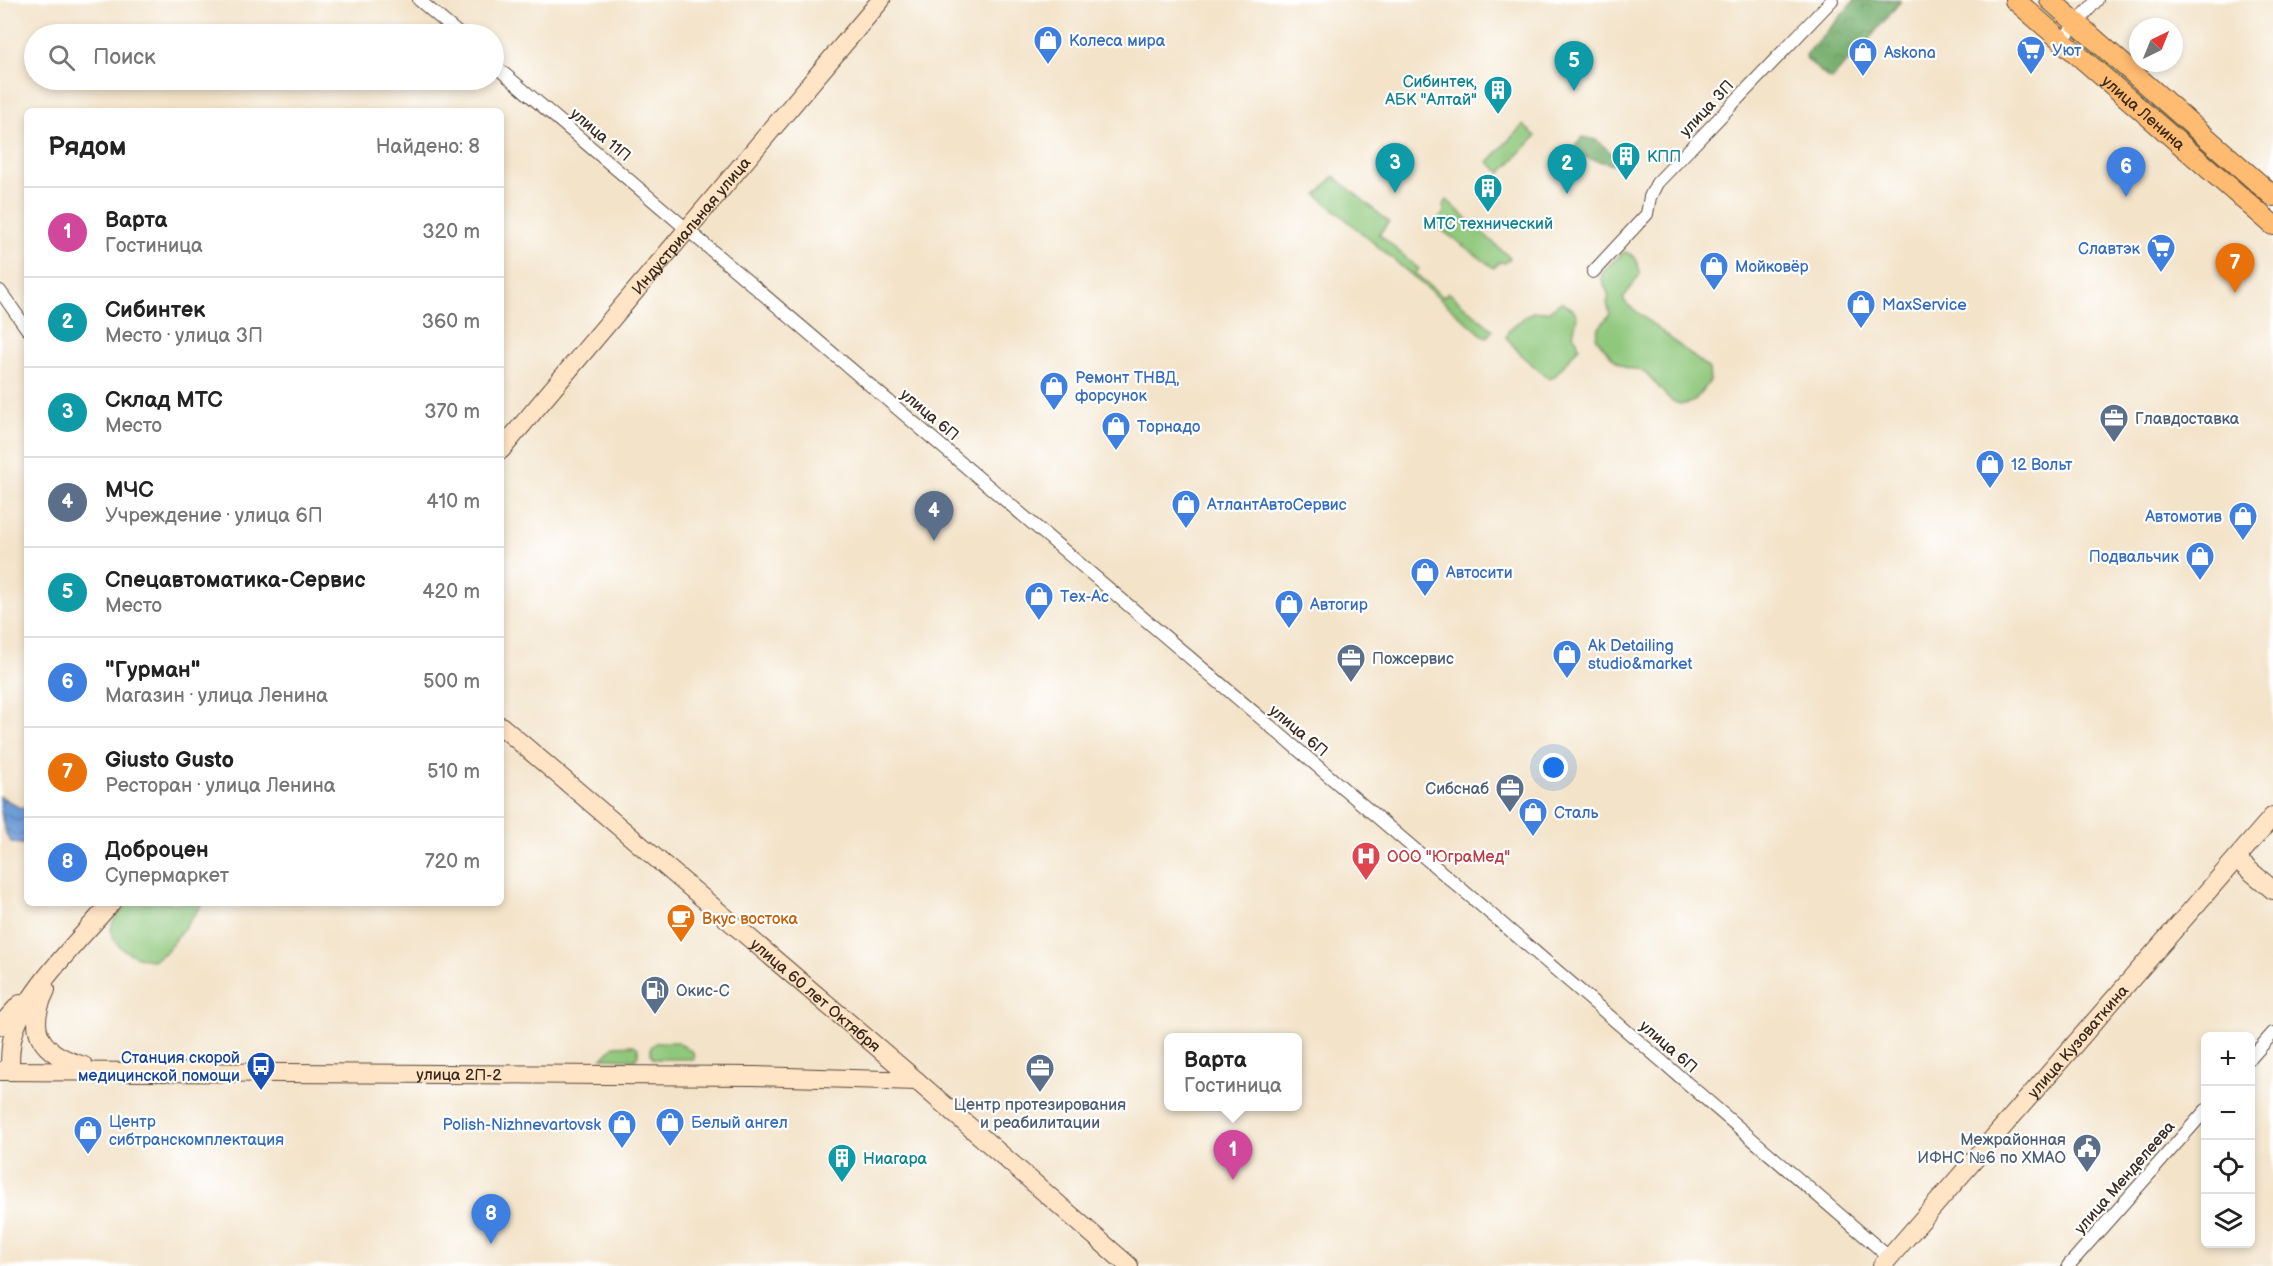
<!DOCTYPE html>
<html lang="ru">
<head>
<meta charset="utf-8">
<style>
  body { margin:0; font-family:"Balsamiq Sans",sans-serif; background:#f2f2f2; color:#222 }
  .controls { position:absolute; right:18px; bottom:18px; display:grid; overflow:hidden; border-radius:9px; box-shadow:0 3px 9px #0003 }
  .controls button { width:54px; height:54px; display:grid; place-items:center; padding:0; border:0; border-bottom:2px solid #e0e0e0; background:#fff; color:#222; font:30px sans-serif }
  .compass { position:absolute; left:2129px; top:18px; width:54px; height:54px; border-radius:50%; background:#fff; box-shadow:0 3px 9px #0003; rotate:43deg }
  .you { position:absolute; left:1554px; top:768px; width:21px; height:21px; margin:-15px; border:4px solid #fff; border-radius:50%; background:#1a73e8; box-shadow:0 0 0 9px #1a73e833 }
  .badge { display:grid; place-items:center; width:39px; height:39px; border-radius:50%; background:#d1495b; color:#fff; font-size:20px; font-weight:700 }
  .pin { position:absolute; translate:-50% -50px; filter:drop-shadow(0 2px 3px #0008) }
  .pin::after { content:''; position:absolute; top:32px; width:21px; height:18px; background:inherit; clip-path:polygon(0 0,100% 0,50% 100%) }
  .popup { position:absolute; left:1164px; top:1033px; width:138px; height:78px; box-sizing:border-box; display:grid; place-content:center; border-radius:9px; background:#fff; filter:drop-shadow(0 2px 4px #0005); font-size:20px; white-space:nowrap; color:#767676 }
  .popup b { font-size:22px; color:#222 }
  .popup::after { content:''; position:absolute; left:50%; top:100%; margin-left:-12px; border:12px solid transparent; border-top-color:#fff }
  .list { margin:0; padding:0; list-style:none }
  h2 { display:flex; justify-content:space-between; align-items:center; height:78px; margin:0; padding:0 24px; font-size:26px }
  h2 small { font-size:20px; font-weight:400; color:#767676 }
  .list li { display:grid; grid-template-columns:39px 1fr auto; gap:18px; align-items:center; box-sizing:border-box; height:90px; padding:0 24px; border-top:2px solid #e0e0e0 }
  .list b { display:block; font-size:22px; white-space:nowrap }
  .list p { margin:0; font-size:20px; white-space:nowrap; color:#767676 }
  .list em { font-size:20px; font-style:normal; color:#767676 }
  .icon { flex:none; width:33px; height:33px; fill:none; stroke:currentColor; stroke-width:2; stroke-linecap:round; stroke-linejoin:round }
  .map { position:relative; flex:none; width:2273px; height:1266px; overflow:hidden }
  .search { position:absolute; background:#fff; box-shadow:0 3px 9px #0003; left:24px; top:24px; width:480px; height:66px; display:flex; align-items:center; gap:15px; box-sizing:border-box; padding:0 21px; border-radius:33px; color:#767676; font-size:22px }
  .panel { position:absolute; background:#fff; box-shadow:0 3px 9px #0003; left:24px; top:108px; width:480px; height:798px; border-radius:9px }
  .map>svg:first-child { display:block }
  .green { fill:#8fc77b; stroke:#65784c; stroke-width:1.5 }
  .forest { fill:url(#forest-crowns); stroke:#576b44; stroke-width:1.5 }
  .water { fill:url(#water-waves); stroke:#54647a; stroke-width:1.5 }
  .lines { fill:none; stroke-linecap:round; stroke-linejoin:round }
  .minor-casing { stroke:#574638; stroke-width:14 }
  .secondary-casing { stroke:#574638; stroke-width:20 }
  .primary-casing { stroke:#574638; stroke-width:22 }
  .minor { stroke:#fff; stroke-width:12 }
  .secondary { stroke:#ffe4c6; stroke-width:18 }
  .primary { stroke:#febb71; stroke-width:20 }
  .labels { text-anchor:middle; stroke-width:4.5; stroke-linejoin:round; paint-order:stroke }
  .shop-label { font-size:16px; fill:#366cbe; stroke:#fff; text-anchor:start }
  .culture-label { font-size:16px; fill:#0d838f; stroke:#fff; text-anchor:start }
  .street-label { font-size:16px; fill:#3b2a1e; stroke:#fff }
  .service-label { font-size:16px; fill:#4e5e75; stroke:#fff; text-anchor:start }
  .health-label { font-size:16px; fill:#be3a42; stroke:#fff; text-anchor:start }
  .food-label { font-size:16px; fill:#c56008; stroke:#fff; text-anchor:start }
  .transit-label { font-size:16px; fill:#164399; stroke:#fff; text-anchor:end }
</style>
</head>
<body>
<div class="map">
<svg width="2273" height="1266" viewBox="0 0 2273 1266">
  <defs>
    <pattern id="forest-crowns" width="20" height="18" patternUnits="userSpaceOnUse" patternTransform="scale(1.5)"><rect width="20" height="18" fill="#73ac6b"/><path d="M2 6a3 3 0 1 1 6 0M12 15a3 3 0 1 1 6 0" fill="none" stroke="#608c57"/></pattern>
    <pattern id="water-waves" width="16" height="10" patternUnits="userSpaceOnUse" patternTransform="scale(1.5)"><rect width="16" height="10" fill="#6e9dd7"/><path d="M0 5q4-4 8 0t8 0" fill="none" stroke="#5c80ae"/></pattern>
  </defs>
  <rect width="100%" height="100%" fill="#fff"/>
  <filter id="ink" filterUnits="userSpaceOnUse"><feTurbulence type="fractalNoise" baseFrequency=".0167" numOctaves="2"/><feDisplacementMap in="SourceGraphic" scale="12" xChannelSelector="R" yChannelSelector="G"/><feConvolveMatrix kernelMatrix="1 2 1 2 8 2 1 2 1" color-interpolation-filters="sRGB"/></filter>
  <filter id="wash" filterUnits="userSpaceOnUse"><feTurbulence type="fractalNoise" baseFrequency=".008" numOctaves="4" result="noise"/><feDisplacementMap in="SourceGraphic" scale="24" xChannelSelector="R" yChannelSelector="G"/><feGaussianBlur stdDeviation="1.35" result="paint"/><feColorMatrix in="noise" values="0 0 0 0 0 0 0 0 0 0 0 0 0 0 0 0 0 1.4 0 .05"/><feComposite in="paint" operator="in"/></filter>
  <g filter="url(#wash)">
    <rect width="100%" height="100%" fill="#f3e3c9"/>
    <g class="green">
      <path d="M 2082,40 L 2224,163 L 2220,168 L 2078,45 Z"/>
      <path d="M 1523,125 L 1536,136 L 1501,173 L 1488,162 Z"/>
      <path d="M 1334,176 L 1389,222 L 1379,234 L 1419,269 L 1415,273 L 1443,297 L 1448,292 L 1493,330 L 1486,338 L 1317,195 Z"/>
      <path d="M 1447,200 L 1510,258 L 1505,263 L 1499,262 L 1494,268 L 1435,225 L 1444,212 L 1443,205 Z"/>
      <path d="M 1624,252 C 1635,253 1639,265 1640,274 L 1623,299 L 1627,304 L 1709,369 L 1710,381 C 1705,387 1698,398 1692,402 C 1669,413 1658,380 1643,371 C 1638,368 1631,370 1625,367 C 1613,361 1604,348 1596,337 L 1598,329 L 1610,314 L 1607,303 L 1609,296 L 1601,277 L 1605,269 Z"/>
      <path d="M 1561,302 L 1573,309 L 1577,316 L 1573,335 L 1577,340 L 1579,347 L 1554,377 L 1549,379 L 1522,356 L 1506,337 L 1509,330 L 1526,316 L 1533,312 L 1549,311 Z"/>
      <path d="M 128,903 L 203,903 L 165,953 L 153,960 C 136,960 104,944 113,922 C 116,915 124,909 128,903 Z"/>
      <path d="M 657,1042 L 677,1042 L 693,1052 L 694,1059 L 654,1059 L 651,1055 L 651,1047 Z"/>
      <path d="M 634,1045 L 638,1048 L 638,1055 L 635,1059 L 602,1058 L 614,1046 Z"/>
    </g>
    <g class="forest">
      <path d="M 1855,0 L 1900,0 L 1900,2 L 1861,49 L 1856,52 L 1832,79 L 1828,78 L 1807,60 L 1806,55 Z"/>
      <path d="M 1583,137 L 1596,140 L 1619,159 L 1613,165 L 1580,156 L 1572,149 Z"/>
    </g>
    <path class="water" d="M 0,796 L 18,807 L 27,808 L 27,846 C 22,843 17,844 13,843 C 3,838 0,806 0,796 Z"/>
  </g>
  <g filter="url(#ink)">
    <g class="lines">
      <g class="minor-casing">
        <g id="minor">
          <path d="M 419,0 L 459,34"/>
          <path d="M 2061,41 L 2097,0"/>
          <path d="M 494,65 L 1505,926 L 1890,1258"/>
          <path d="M 1593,272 L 1647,214 L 1650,197 L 1657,183 L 1832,0"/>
          <path d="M 0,291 L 27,329"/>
          <path d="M 2250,1059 L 2273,1033"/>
          <path d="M 2068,1266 L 2206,1110"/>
        </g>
      </g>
      <g class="secondary-casing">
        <g id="secondary">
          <path id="s1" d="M 501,450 L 881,0"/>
          <path id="s2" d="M 501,726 L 917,1081 L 1129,1266"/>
          <path d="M 2236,859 L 2273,890"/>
          <path d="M 46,990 C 25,1032 42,1054 84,1066"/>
          <path d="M 0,1026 L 20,1004"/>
          <path id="s3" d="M 0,1071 L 754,1076 L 917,1081"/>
          <path d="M 10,1071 C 10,1057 10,1043 15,1029 C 29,989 83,936 111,903"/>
          <path id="s4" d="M 1882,1266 L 2273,816"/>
        </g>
      </g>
      <g class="primary-casing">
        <g id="primary">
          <path id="s5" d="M 2015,0 L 2273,225"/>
          <path d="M 2050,0 L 2273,196"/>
        </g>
      </g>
      <use href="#minor" class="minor"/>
      <use href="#secondary" class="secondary"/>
      <use href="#primary" class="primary"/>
    </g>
  </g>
  <defs>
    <g id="shop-pin" transform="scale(1.5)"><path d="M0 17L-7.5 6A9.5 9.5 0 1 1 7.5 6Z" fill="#3f7fe0" stroke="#fff"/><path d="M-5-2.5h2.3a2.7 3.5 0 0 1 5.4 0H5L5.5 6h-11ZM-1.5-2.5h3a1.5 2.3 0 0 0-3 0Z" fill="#fff"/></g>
    <g id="supermarket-pin" transform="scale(1.5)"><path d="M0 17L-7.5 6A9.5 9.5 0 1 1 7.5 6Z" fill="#3f7fe0" stroke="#fff"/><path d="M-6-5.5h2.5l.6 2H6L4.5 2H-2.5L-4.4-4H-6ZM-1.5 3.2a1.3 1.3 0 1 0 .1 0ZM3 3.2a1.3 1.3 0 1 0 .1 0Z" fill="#fff"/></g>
    <g id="building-pin" transform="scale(1.5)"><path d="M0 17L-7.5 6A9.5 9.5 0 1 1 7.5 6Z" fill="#0f9aa8" stroke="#fff"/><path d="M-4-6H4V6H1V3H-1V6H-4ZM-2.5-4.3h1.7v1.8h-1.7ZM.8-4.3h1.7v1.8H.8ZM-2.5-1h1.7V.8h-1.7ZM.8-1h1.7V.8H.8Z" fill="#fff"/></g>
    <g id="office-pin" transform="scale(1.5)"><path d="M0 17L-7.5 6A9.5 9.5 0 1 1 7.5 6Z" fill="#5c6f8a" stroke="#fff"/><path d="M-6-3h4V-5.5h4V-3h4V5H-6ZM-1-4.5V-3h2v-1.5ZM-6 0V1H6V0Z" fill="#fff"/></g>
    <g id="hospital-pin" transform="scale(1.5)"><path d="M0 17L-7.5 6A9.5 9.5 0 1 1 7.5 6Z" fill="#e0444e" stroke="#fff"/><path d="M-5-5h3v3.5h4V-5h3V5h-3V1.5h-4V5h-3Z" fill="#fff"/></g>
    <g id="cafe-pin" transform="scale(1.5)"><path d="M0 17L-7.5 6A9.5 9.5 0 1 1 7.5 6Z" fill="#e8710a" stroke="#fff"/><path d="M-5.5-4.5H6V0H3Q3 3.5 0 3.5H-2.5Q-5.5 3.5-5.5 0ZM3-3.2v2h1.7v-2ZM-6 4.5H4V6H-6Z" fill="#fff"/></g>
    <g id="fuel-pin" transform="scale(1.5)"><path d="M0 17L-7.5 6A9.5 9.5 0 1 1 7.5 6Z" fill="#5c6f8a" stroke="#fff"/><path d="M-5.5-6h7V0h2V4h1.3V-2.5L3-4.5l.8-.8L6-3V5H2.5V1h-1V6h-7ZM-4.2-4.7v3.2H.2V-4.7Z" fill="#fff"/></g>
    <g id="bus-pin" transform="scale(1.5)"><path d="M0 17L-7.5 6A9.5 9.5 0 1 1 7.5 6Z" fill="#1a4fb4" stroke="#fff"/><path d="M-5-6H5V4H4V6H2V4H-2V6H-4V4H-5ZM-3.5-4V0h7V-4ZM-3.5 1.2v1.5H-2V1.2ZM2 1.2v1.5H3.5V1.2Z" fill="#fff"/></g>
    <g id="civic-pin" transform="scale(1.5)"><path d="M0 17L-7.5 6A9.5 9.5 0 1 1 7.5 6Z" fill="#5c6f8a" stroke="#fff"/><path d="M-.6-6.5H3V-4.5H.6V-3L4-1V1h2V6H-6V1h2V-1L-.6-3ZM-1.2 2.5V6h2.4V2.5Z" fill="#fff"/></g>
  </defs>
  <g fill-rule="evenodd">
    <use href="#shop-pin" x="1048" y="40"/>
    <use href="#supermarket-pin" x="2031" y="50"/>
    <use href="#shop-pin" x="1863" y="52"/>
    <use href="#building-pin" x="1498" y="90"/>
    <use href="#building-pin" x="1626" y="156"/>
    <use href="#building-pin" x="1488" y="188"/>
    <use href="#supermarket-pin" x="2161" y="248"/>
    <use href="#shop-pin" x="1714" y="266"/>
    <use href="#shop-pin" x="1861" y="304"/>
    <use href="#shop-pin" x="1054" y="386"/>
    <use href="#office-pin" x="2114" y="418"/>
    <use href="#shop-pin" x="1116" y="426"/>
    <use href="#shop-pin" x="1990" y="464"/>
    <use href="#shop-pin" x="1186" y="504"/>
    <use href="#shop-pin" x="2243" y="516"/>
    <use href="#shop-pin" x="2200" y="556"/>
    <use href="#shop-pin" x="1425" y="572"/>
    <use href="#shop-pin" x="1039" y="596"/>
    <use href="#shop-pin" x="1289" y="604"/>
    <use href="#shop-pin" x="1567" y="654"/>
    <use href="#office-pin" x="1351" y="658"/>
    <use href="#office-pin" x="1510" y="788"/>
    <use href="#shop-pin" x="1533" y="812"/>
    <use href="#hospital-pin" x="1366" y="856"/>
    <use href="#cafe-pin" x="681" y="918"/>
    <use href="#fuel-pin" x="655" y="990"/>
    <use href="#bus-pin" x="261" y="1066"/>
    <use href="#office-pin" x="1040" y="1068"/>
    <use href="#shop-pin" x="670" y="1122"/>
    <use href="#shop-pin" x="622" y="1124"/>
    <use href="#shop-pin" x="88" y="1130"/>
    <use href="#civic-pin" x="2087" y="1148"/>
    <use href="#building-pin" x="842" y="1158"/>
  </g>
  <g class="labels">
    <g class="shop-label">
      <text x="1069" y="46">Колеса мира</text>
      <text x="2052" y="56">Уют</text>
      <text x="1884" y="58">Askona</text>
      <text x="2140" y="254" text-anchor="end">Славтэк</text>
      <text x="1735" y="272">Мойковёр</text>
      <text x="1882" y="310">MaxService</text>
      <text x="1075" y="383">Ремонт ТНВД,<tspan x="1075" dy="18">форсунок</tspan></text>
      <text x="1137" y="432">Торнадо</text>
      <text x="2011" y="470">12 Вольт</text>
      <text x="1207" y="510">АтлантАвтоСервис</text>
      <text x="2222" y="522" text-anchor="end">Автомотив</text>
      <text x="2179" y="562" text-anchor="end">Подвальчик</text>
      <text x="1446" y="578">Автосити</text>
      <text x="1060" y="602">Тех-Ас</text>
      <text x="1310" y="610">Автогир</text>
      <text x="1588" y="651">Ak Detailing<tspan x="1588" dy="18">studio&amp;market</tspan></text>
      <text x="1554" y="818">Сталь</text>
      <text x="109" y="1127">Центр<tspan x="109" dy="18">сибтранскомплектация</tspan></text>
      <text x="691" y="1128">Белый ангел</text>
      <text x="601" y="1130" text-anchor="end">Polish-Nizhnevartovsk</text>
    </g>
    <g class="culture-label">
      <text x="1477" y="87" text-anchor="end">Сибинтек,<tspan x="1477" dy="18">АБК "Алтай"</tspan></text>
      <text x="1647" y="162">КПП</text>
      <text x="1488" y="229" text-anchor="middle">МТС технический</text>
      <text x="863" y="1164">Ниагара</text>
    </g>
    <g class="street-label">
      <text transform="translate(1706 108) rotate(-47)" y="6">улица 3П</text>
      <text dy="6" stroke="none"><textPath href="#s5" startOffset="171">улица Ленина</textPath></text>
      <text transform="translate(601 134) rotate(40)" y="6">улица 11П</text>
      <text dy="6" stroke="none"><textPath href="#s1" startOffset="294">Индустриальная улица</textPath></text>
      <text transform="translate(930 414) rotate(40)" y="6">улица 6П</text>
      <text transform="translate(1299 730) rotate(40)" y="6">улица 6П</text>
      <text dy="6" stroke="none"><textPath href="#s2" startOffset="414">улица 60 лет Октября</textPath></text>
      <text dy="6" stroke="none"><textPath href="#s4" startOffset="298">улица Кузоваткина</textPath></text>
      <text transform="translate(1669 1046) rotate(41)" y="6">улица 6П</text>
      <text dy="6" stroke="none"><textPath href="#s3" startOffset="459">улица 2П-2</textPath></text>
      <text transform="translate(2124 1177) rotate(-49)" y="6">улица Менделеева</text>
    </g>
    <g class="service-label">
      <text x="2135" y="424">Главдоставка</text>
      <text x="1372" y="664">Пожсервис</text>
      <text x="1489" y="794" text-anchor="end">Сибснаб</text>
      <text x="676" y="996">Окис-С</text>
      <text x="1040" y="1110" text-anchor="middle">Центр протезирования<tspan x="1040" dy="18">и реабилитации</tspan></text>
      <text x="2066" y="1145" text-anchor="end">Межрайонная<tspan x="2066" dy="18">ИФНС №6 по ХМАО</tspan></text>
    </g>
    <g class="health-label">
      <text x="1387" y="862">ООО "ЮграМед"</text>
    </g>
    <g class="food-label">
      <text x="702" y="924">Вкус востока</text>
    </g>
    <g class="transit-label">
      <text x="240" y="1063">Станция скорой<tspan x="240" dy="18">медицинской помощи</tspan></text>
    </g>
  </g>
</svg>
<div class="controls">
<button>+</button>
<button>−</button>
<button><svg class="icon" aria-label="locate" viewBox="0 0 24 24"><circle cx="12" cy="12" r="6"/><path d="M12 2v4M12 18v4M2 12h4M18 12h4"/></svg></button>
<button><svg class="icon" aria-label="layers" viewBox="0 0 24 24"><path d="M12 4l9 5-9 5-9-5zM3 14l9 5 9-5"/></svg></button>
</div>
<svg class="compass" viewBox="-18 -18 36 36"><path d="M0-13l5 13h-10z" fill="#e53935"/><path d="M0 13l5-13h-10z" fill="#767676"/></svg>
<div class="you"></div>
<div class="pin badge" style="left:1233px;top:1180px;background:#d1479c">1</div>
<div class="popup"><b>Варта</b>Гостиница</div>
<div class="pin badge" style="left:1567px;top:194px;background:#0f9aa8">2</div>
<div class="pin badge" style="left:1395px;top:193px;background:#0f9aa8">3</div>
<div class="pin badge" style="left:934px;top:541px;background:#5c6f8a">4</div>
<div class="pin badge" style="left:1574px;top:91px;background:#0f9aa8">5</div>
<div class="pin badge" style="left:2126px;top:197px;background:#3f7fe0">6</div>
<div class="pin badge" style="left:2235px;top:293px;background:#e8710a">7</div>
<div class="pin badge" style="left:491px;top:1244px;background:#3f7fe0">8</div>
<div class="search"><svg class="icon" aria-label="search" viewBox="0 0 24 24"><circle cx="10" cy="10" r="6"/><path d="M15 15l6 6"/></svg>Поиск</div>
<section class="panel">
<h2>Рядом<small>Найдено: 8</small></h2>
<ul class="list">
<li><span class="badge" style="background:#d1479c">1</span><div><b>Варта</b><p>Гостиница</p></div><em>320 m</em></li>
<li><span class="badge" style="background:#0f9aa8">2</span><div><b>Сибинтек</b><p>Место · улица 3П</p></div><em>360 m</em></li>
<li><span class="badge" style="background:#0f9aa8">3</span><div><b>Склад МТС</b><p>Место</p></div><em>370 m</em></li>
<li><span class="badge" style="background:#5c6f8a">4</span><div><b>МЧС</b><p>Учреждение · улица 6П</p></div><em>410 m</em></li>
<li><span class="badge" style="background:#0f9aa8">5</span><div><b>Спецавтоматика-Сервис</b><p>Место</p></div><em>420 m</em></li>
<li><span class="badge" style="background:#3f7fe0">6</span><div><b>&quot;Гурман&quot;</b><p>Магазин · улица Ленина</p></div><em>500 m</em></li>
<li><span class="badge" style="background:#e8710a">7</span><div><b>Giusto Gusto</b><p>Ресторан · улица Ленина</p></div><em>510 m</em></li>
<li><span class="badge" style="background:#3f7fe0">8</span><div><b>Доброцен</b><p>Супермаркет</p></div><em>720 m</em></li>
</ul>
</section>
</div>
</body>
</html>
